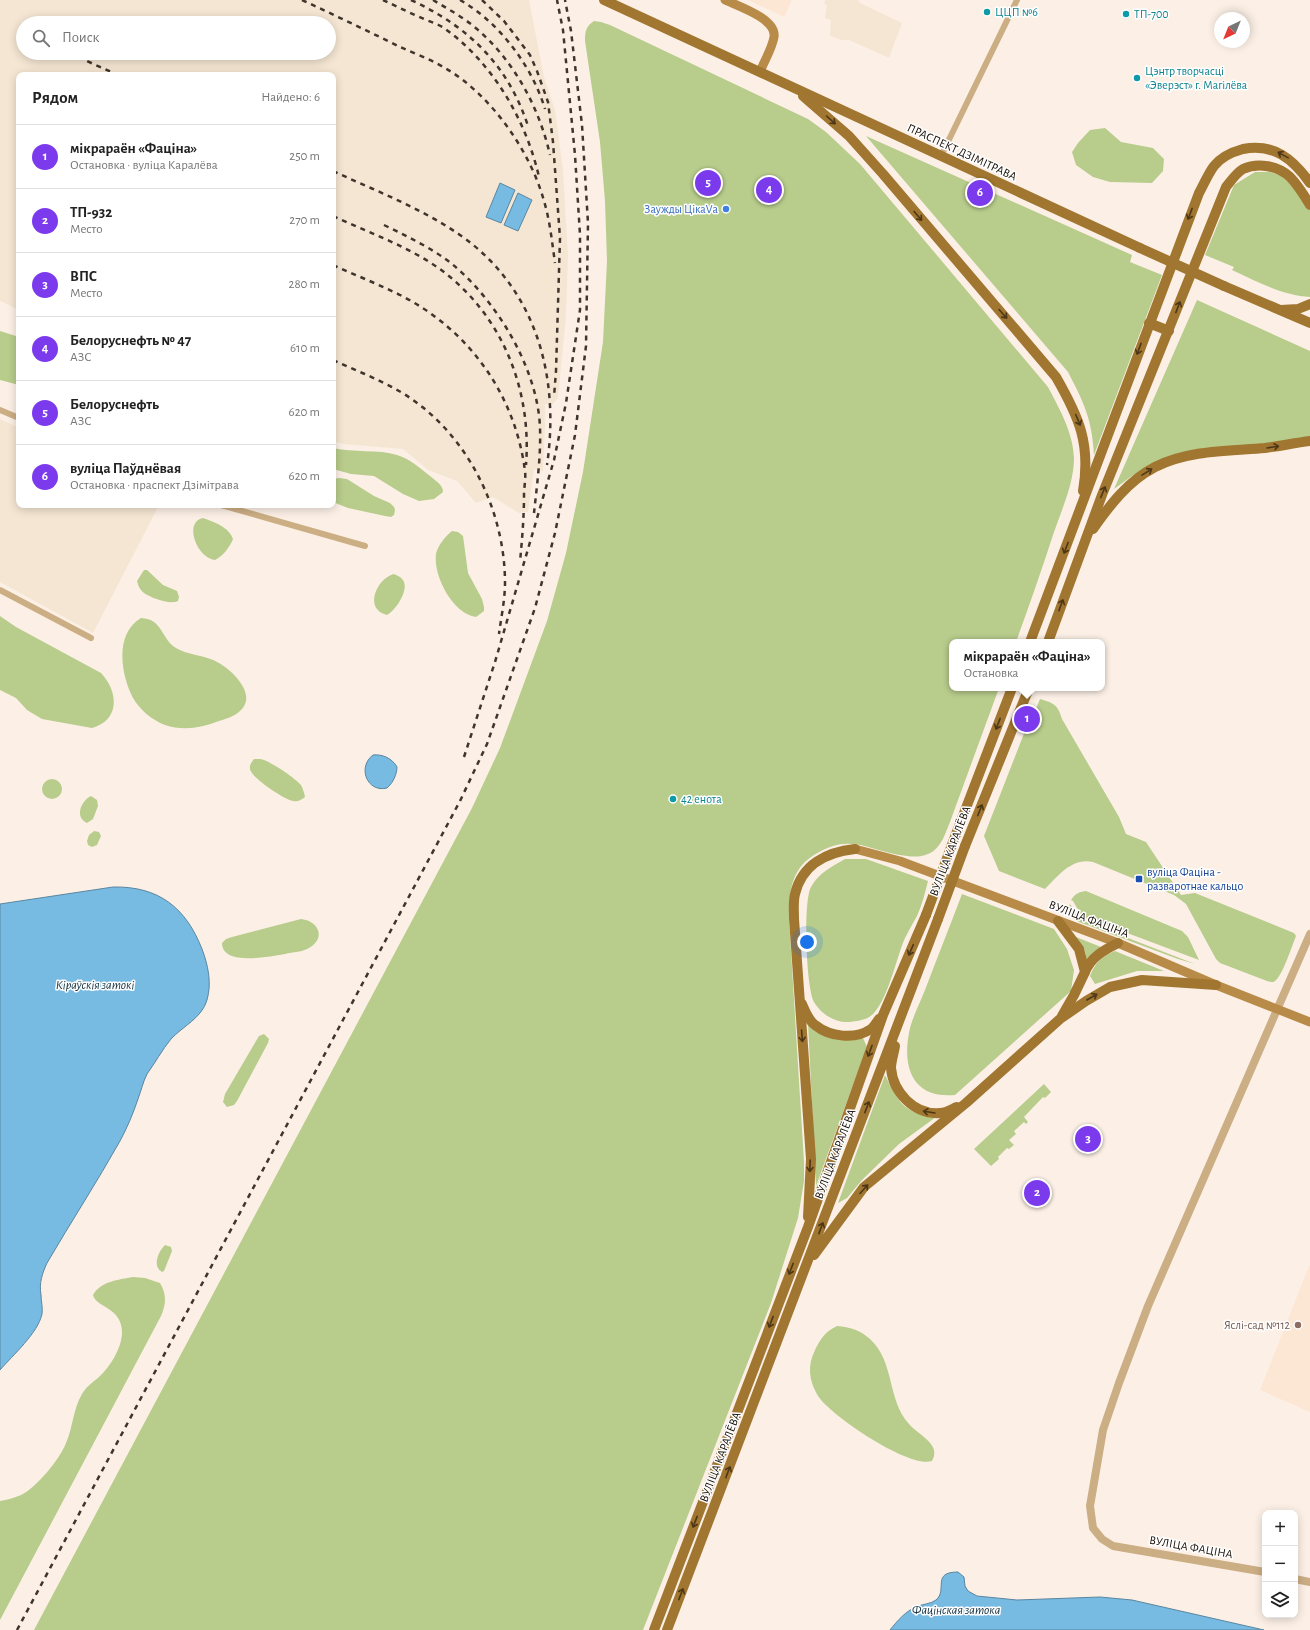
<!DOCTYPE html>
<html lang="ru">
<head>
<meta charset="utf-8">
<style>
  body { margin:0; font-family:"Alegreya Sans",sans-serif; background:#f6f6f6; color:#222 }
  .controls { position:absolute; right:12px; bottom:12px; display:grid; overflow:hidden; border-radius:8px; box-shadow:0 2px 10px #0003 }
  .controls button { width:36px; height:36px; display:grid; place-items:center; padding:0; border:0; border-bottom:1px solid #e0e0e0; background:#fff; color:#222; font:20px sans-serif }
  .compass { position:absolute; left:1214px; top:12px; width:36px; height:36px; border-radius:50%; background:#fff; box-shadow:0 2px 10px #0003; rotate:223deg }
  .you { position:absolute; left:807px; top:942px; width:14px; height:14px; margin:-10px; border:3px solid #fff; border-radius:50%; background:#1a73e8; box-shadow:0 0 0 6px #1a73e833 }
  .badge { display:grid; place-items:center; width:26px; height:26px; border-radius:50%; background:#7c3aed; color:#fff; font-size:13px; font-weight:700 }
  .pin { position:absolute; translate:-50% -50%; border:2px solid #fff; box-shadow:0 1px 4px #0006 }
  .popup { position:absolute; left:949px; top:639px; width:156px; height:52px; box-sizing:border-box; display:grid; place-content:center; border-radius:8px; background:#fff; filter:drop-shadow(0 1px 3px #0005); font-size:13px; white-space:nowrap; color:#767676 }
  .popup b { font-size:15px; color:#222 }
  .popup::after { content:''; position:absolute; left:50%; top:100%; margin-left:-8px; border:8px solid transparent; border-top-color:#fff }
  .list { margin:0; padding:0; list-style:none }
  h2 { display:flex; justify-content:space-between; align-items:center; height:52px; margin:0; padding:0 16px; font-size:17px }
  h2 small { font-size:13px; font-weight:400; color:#767676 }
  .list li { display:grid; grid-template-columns:26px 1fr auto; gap:12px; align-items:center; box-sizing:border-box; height:64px; padding:0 16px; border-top:1px solid #e0e0e0 }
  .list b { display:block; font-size:15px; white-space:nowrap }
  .list p { margin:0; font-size:13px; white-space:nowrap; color:#767676 }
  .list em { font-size:13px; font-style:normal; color:#767676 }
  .icon { flex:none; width:22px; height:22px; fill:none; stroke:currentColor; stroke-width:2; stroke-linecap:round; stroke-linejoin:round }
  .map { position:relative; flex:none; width:1310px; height:1630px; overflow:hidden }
  .search { position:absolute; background:#fff; box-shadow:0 2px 10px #0003; left:16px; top:16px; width:320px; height:44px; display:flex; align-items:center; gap:10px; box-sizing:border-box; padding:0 14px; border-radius:22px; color:#767676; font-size:15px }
  .panel { position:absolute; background:#fff; box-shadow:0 2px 10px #0003; left:16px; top:72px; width:320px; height:436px; border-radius:8px }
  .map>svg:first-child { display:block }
  .built { fill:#fce6d4 }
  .industrial { fill:#f5e6d3; fill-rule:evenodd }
  .green { fill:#b8cc8c }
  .water { fill:#77bae2; stroke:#5a86a0 }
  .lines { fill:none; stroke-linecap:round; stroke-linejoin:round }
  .minor { stroke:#ccae84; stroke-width:6 }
  .tertiary { stroke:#ccae84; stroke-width:8 }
  .secondary { stroke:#b88c48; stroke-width:9 }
  .primary { stroke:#a17630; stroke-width:10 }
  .rail { stroke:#3f352d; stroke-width:2.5; stroke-dasharray:5 5; stroke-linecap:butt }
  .primary-bridge { stroke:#a17630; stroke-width:10 }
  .oneway { stroke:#4e3716 }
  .culture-dot { fill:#0f9aa8; stroke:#fff; stroke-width:1.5 }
  .shop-dot { fill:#3f7fe0; stroke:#fff; stroke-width:1.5 }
  .transit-dot { fill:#1a4fb4; stroke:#fff; stroke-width:1.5 }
  .education-dot { fill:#8d6e63; stroke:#fff; stroke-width:1.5 }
  .labels { text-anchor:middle; stroke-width:3; stroke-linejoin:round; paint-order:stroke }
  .culture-label { font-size:12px; fill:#0d838f; stroke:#fff; text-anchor:start }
  .street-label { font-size:12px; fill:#160d05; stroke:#fff }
  .shop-label { font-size:12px; fill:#366cbe; stroke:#fff; text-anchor:end }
  .transit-label { font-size:12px; fill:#164399; stroke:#fff; text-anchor:start }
  .education-label { font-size:12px; fill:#785e54; stroke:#fff; text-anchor:end }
  .water-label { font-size:13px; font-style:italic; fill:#102f40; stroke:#fff }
</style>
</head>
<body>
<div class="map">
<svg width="1310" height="1630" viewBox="0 0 1310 1630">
  <rect width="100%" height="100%" fill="#fcf0e6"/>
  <g class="built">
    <path d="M 748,0 L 792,0 L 784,17 Z"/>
    <path d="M 1309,1266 L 1310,1266 L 1310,1412 L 1260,1390 Z"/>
  </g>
  <g class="industrial">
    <path d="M 0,0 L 529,0 L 544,77 L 555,110 L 563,170 L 568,256 L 566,316 L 558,398 L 553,404 L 545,404 L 545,426 L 543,471 L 534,469 L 528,512 L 519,513 L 493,497 L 476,503 L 457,481 L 428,470 L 403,449 L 343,444 L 333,441 L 333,75 L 19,75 L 19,310 L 0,301 ZM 23,23 L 329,23 L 329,53 L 23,53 Z"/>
    <path d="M 825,0 L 858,0 L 860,3 L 902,23 L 889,58 L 849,40 L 841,40 L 830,36 L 831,20 L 825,18 L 827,5 L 824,4 Z"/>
    <path d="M 0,419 L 19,428 L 19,505 L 159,505 L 93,633 L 0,582 Z"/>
  </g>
  <g class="green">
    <path d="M 594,21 L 601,22 L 610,25 L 808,119 L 826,132 L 860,164 L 1048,387 C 1060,410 1073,432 1074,458 C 1074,483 1062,509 1054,532 C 1042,569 1029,606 1016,642 L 952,642 L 952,688 L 999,688 L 950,822 C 945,834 941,849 928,854 C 921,857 914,857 907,856 C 869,852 852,831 814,855 C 790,870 789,894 789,919 L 804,1162 L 804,1181 L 798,1218 L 771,1303 L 643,1630 L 34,1630 L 472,808 L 500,748 L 547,621 L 566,553 L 583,472 L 603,342 L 607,261 L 605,201 L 600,142 L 585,41 C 585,31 586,26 594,21 Z"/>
    <path d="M 1105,128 L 1121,142 L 1153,148 L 1164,159 L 1163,171 L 1152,183 L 1110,182 L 1093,177 L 1076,165 L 1072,152 L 1078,143 L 1090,130 Z"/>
    <path d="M 866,136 L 1132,255 L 1130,262 L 1162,275 L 1094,455 C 1092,419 1084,403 1068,372 Z"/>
    <path d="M 1255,172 L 1270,172 L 1282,176 L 1298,192 L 1310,210 L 1310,297 C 1283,296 1256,281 1232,270 L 1234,267 L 1205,255 L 1234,185 Z"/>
    <path d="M 1197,300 L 1310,351 L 1310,438 L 1161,460 L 1132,476 L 1114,489 Z"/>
    <path d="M 0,331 L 19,337 L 19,385 L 0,380 Z"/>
    <path d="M 333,448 C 354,453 378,449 397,455 C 410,459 420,468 430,476 C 436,481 443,485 443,492 L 434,499 L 419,501 L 403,494 L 374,476 L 351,474 L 333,469 Z"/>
    <path d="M 339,478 L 347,479 L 374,496 L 390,503 L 394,507 L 395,510 L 394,515 L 391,517 L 385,516 L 348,508 L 333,502 L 333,479 Z"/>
    <path d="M 203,518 C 214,522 229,527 233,539 C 230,547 222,557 215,560 C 197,558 183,522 203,518 Z"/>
    <path d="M 452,531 L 458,532 L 463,536 L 468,573 L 482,599 L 484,607 L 484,611 L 476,617 C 453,614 433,576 436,554 C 438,545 445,537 452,531 Z"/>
    <path d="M 144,570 L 147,570 L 163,585 L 177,591 L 179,597 L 178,601 C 170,605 151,598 144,593 C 140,590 138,586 137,581 Z"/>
    <path d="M 394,574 C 398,576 402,577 404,582 C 408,592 395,611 387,615 C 363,609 377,578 394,574 Z"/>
    <path d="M 0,616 L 16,627 L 101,673 C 118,691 121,720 92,728 L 42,719 L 27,710 L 16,698 L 0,690 Z"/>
    <path d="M 141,618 C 163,619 161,639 176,648 C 187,655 206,655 219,663 C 233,671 258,695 240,711 C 235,716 226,719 219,721 C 201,728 183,731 165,725 C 152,720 140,710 133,698 C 121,675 114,634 141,618 Z"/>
    <path d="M 1040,699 C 1054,703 1058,705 1062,719 L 1119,817 L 1126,834 L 1146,842 L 1181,895 L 1195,893 L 1294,933 L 1296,936 C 1292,946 1283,974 1276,980 C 1274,983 1271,982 1267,981 L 1220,963 L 1216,959 L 1186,904 L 1174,895 L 1093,862 C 1072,857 1058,876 1045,889 L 999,871 L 984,836 L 1025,731 L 1027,731 Z"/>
    <path d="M 254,759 C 256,759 258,759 260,759 C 269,760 295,778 301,785 C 303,789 304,792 305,797 C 301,800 298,802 293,801 C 285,800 257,781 252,773 C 248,768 250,764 254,759 Z"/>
    <circle cx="52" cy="789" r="10"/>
    <path d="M 91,796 L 97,800 L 98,806 L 93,819 L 87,823 C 74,817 81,801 91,796 Z"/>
    <path d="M 94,831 L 99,832 L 101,836 L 97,845 L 92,847 L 88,845 L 87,841 L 89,835 Z"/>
    <path d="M 845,859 L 866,859 L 928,881 C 925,893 922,905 917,916 C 913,923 909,930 905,938 C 896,959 889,996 874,1013 C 868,1020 858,1021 849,1022 C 835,1023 821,1014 814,1002 C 806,988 803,901 811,887 C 819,873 831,867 845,859 Z"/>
    <path d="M 1086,891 L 1182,931 L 1188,937 L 1199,960 L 1082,916 L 1073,901 L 1071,900 C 1075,894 1078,892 1086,891 Z"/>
    <path d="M 962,894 L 1054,929 L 1067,949 L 1074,970 L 1071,991 L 955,1095 C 914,1099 902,1069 909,1033 C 911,1020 920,1003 925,990 C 937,958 950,926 962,894 Z"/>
    <path d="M 1070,904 L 1079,919 L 1195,964 L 1178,959 L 1079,922 C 1073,918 1070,916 1068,909 Z"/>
    <path d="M 301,919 C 319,921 326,938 309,948 C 303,952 293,952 285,954 C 272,956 222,967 222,943 L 226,939 L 232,937 Z"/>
    <path d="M 1076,937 L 1101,947 L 1091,955 L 1087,962 L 1085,951 Z"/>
    <path d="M 1115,951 L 1164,971 L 1137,971 L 1095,984 L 1090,976 C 1095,963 1102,956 1115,951 Z"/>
    <path d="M 808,1023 L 845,1040 L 863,1038 L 867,1047 L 816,1186 Z"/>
    <path d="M 264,1034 L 269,1039 L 268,1043 L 237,1101 L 234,1105 L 227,1107 L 223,1102 L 225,1094 L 256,1041 L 259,1036 Z"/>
    <path d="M 885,1075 C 899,1103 903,1113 936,1117 L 899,1144 L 862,1180 L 847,1198 L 838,1203 Z"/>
    <path d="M 1044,1084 L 1051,1092 L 1045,1098 L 1043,1097 L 1024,1117 L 1028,1122 L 1026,1124 L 1024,1122 L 1014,1131 L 1016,1134 L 1009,1140 L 1014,1145 L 1009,1149 L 1007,1148 L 998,1157 L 999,1159 L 991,1166 L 974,1149 Z"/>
    <path d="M 165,1245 L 171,1247 L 172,1251 L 164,1271 L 162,1272 C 152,1266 158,1252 165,1245 Z"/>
    <path d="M 133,1277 L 145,1278 L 160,1283 C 167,1295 166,1304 161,1316 L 0,1620 L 0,1501 C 7,1500 14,1498 21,1495 C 36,1488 60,1459 66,1443 C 73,1427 73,1409 82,1394 C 86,1387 93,1382 99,1377 C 110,1367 121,1349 122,1334 C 123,1307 96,1308 93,1295 C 101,1281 118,1280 133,1277 Z"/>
    <path d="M 837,1326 C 850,1327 860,1330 870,1339 C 895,1362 887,1400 909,1424 C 918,1435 942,1444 932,1461 C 910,1469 831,1416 818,1396 C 809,1381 807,1366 815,1350 C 821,1338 825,1332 837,1326 Z"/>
  </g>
  <g class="water">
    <path d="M 500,183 L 515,190 L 501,223 L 486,217 Z"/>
    <path d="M 518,193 L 532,200 L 518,231 L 504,225 Z"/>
    <path d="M 373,755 C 382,754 392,758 397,767 C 397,774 393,783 387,788 C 367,793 357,767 373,755 Z"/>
    <path d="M 113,887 C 159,886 186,908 202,949 C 208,965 212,983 207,1000 C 202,1018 183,1026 171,1039 C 162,1050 155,1063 147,1074 C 143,1082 141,1091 138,1099 C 133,1114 127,1128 120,1141 C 97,1182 71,1222 47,1263 C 42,1274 39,1283 41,1295 C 41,1301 43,1308 42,1314 C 38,1333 13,1355 0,1370 L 0,904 Z"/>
    <path d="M 958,1572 L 964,1577 L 965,1586 L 968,1591 L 977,1596 L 1017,1600 L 1100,1597 L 1132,1600 L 1264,1630 L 890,1630 C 897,1621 906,1611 916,1607 C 922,1604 931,1604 936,1600 C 948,1590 931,1572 958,1572 Z"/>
  </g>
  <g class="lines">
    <g class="minor">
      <path d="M 941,156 L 1017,0"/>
      <path d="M 0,410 L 19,418"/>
      <path d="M 221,505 L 365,546"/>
      <path d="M 0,590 L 91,638"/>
    </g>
    <g class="tertiary">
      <path d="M 1265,1572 L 1113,1546 L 1102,1539 L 1093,1528 L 1090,1506 L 1103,1430 L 1119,1383 L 1148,1306 L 1310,934"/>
      <path d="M 1295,1579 L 1310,1582"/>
    </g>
    <g class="secondary">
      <path d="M 725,0 C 738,6 777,19 774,37 C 772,49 764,61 760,72"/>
      <path d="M 855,849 L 900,861 L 1118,943 L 1216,985 L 1310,1022"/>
    </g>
    <g class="primary">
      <path d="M 604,0 L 1140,248"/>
      <path d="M 803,96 L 849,136 L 883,174 L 1056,377 C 1079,417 1091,444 1083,491"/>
      <path d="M 1224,286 L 1310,323"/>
      <path d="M 1281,310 L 1298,309 L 1310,304"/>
      <path d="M 1149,323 L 1169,331"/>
      <path d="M 1093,529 C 1110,505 1128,481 1155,467 C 1188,450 1229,451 1265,448 C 1280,446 1295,443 1310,441"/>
      <path d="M 1030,642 L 1199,193 C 1204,184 1208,174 1214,166 C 1221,157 1232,152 1243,149 C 1274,143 1293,159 1310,183"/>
      <path d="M 1048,642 L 1102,495 L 1226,187 C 1231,181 1236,173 1243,169 C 1258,162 1278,166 1290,177 C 1298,185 1304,195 1310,205"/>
      <path d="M 953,842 L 1012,688"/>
      <path d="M 965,846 L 1029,688"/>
      <path d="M 1058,921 L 1079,949 L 1085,972 L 1074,995 L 1062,1016"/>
      <path d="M 1085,972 C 1091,957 1104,950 1118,943"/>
      <path d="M 802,1004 C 805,1011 808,1020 815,1025 C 830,1037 855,1040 871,1029 C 874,1027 877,1022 879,1019"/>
      <path d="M 895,1046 C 894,1053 891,1061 891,1068 C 893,1092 914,1115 940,1113 C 946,1113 952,1109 957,1107"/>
      <path d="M 808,1217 L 811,1159 L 794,919 C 794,911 793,902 795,894 C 802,864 827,852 855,849"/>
      <path d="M 814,1255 L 864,1187 L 966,1103 L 1060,1019 L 1086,1001 L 1110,987 L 1142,980 L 1216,985"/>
      <path d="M 654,1630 L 808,1227 L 883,1015 L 926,915"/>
      <path d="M 667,1630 L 938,919"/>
    </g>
    <g class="rail">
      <path d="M 302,0 C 334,15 366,30 398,46 C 413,53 430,59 445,68 C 490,94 530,150 544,201 C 550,221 552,242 555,263"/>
      <path d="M 383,0 C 396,6 410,13 424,19 C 431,22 438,24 444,28 C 493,63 526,120 539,177"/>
      <path d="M 411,0 C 469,27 508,65 528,126"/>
      <path d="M 433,0 C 448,9 463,17 477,29 C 514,61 539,107 550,155"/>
      <path d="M 460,0 C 499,22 532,66 545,109"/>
      <path d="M 482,0 L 504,21 L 530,55 L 537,71 L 548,102 L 553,142 L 560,238 L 556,371 L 554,397"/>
      <path d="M 69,53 L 118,75"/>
      <path d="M 333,171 C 376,191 421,208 460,235 C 536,288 560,376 547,465"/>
      <path d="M 333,216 C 367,232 405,245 437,267 C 501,312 532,388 526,465"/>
      <path d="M 384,225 C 408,237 432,248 452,264 C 497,301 538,369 540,428 C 541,456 537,485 534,513"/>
      <path d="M 333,265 C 355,275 378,284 400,295 C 469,330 515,394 525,471 C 526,479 524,487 524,495 C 524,518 522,540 520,562"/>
      <path d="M 333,360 C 355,370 378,379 399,391 C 465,429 505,508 505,583 C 505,600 501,618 499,634"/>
      <path d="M 464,757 L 495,662 L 554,460 L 566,403 L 580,310 L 580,235 L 575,155 L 563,30 L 557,0"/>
      <path d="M 17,1630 L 460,801 L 487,744 L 535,608 L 555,533 L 575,435 L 586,346 L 588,223 L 582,125 L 571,31 L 565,0"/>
    </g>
    <g class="primary-bridge">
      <path d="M 1140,248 L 1224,286"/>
      <path d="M 926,915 L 953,842"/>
      <path d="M 938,919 L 965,846"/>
    </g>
  </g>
  <defs><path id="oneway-shaft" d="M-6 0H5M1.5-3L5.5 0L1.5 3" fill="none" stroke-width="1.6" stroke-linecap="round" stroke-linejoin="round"/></defs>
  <g class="oneway">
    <use href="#oneway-shaft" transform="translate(831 120) rotate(42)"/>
    <use href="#oneway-shaft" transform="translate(1283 155) rotate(-151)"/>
    <use href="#oneway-shaft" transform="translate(1190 214) rotate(111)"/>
    <use href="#oneway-shaft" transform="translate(918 216) rotate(50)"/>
    <use href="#oneway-shaft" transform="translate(1178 307) rotate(-69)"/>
    <use href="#oneway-shaft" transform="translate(1003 314) rotate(48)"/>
    <use href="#oneway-shaft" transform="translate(1139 349) rotate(110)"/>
    <use href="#oneway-shaft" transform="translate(1078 420) rotate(67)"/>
    <use href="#oneway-shaft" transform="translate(1273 447) rotate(-9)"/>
    <use href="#oneway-shaft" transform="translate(1147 472) rotate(-32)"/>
    <use href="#oneway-shaft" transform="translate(1103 492) rotate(-68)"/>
    <use href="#oneway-shaft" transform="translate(1066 548) rotate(111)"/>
    <use href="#oneway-shaft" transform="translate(1061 605) rotate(-70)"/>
    <use href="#oneway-shaft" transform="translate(998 724) rotate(111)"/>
    <use href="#oneway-shaft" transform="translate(980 810) rotate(-68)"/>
    <use href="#oneway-shaft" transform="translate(911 950) rotate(113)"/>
    <use href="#oneway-shaft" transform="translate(1092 997) rotate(-30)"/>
    <use href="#oneway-shaft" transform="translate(802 1036) rotate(86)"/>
    <use href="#oneway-shaft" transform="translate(870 1051) rotate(110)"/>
    <use href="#oneway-shaft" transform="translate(867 1107) rotate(-69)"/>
    <use href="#oneway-shaft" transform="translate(929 1112) rotate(-171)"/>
    <use href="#oneway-shaft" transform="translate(810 1166) rotate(92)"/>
    <use href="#oneway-shaft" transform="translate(864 1189) rotate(-48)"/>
    <use href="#oneway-shaft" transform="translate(821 1228) rotate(-69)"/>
    <use href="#oneway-shaft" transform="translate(791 1269) rotate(111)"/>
    <use href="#oneway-shaft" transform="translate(771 1322) rotate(111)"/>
    <use href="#oneway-shaft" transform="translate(728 1472) rotate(-69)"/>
    <use href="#oneway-shaft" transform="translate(695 1522) rotate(111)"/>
    <use href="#oneway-shaft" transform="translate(681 1594) rotate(-69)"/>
  </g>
  <g class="culture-dot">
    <circle cx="987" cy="12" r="4"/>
    <circle cx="1126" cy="14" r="4"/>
    <circle cx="1137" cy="78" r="4"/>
    <circle cx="673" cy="799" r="4"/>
  </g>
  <circle class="shop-dot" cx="726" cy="209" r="4"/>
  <rect class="transit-dot" x="1135" y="875" width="8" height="8" rx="2"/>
  <circle class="education-dot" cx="1298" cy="1325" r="4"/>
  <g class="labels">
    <g class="culture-label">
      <text x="995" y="16">ЦЦП №6</text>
      <text x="1134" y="18">ТП-700</text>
      <text x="1145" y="75">Цэнтр творчасці<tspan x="1145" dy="14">«Эверэст» г. Магілёва</tspan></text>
      <text x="681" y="803">42 енота</text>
    </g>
    <g class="street-label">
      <text transform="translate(962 152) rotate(25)" y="4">ПРАСПЕКТ ДЗІМІТРАВА</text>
      <text transform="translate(950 851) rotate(-69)" y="4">ВУЛІЦА КАРАЛЁВА</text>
      <text transform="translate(1089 919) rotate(21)" y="4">ВУЛІЦА ФАЦІНА</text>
      <text transform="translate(835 1154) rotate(-69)" y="4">ВУЛІЦА КАРАЛЁВА</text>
      <text transform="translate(720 1457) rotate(-69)" y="4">ВУЛІЦА КАРАЛЁВА</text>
      <text transform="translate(1191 1547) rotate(10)" y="4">ВУЛІЦА ФАЦІНА</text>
    </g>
    <g class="shop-label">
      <text x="718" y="213">Заужды ЦікаVа</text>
    </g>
    <g class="transit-label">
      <text x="1147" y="876">вуліца Фаціна -<tspan x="1147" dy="14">разваротнае кальцо</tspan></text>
    </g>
    <g class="education-label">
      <text x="1290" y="1329">Яслі-сад №112</text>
    </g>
    <g class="water-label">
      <text x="95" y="989">Кіраўскія затокі</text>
      <text x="956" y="1614">Фацінская затока</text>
    </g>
  </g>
</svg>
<div class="controls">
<button>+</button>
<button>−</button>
<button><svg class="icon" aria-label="layers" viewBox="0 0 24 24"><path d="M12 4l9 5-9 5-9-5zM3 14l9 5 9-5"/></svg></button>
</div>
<svg class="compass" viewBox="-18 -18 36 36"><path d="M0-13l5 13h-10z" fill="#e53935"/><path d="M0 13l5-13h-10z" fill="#767676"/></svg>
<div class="you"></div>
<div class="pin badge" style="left:1027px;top:719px">1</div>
<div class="popup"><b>мікрараён «Фаціна»</b>Остановка</div>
<div class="pin badge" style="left:1037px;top:1193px">2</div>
<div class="pin badge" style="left:1088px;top:1139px">3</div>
<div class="pin badge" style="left:769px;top:190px">4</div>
<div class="pin badge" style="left:708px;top:183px">5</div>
<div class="pin badge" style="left:980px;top:193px">6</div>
<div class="search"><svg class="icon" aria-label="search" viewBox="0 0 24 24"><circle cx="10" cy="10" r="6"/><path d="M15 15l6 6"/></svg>Поиск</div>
<section class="panel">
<h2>Рядом<small>Найдено: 6</small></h2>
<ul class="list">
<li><span class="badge">1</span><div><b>мікрараён «Фаціна»</b><p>Остановка · вуліца Каралёва</p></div><em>250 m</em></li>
<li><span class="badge">2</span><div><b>ТП-932</b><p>Место</p></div><em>270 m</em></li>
<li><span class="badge">3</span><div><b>ВПС</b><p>Место</p></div><em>280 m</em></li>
<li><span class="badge">4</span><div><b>Белоруснефть № 47</b><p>АЗС</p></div><em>610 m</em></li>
<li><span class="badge">5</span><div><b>Белоруснефть</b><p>АЗС</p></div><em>620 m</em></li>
<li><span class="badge">6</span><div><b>вуліца Паўднёвая</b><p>Остановка · праспект Дзімітрава</p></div><em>620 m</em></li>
</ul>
</section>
</div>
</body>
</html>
